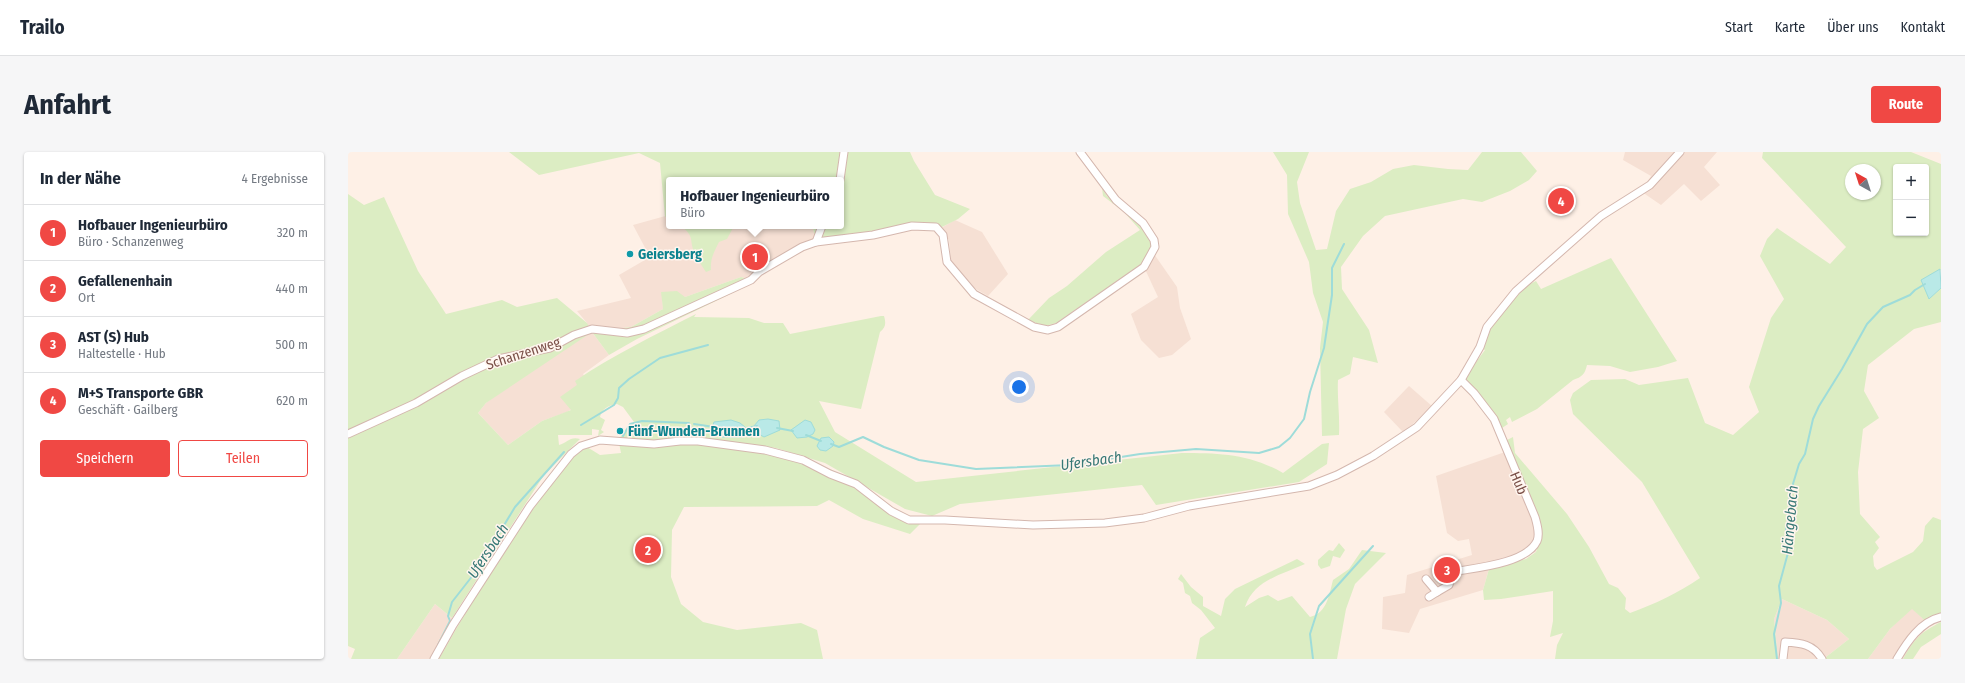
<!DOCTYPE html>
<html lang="de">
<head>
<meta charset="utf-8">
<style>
  body { margin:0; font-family:"Fira Sans Condensed",sans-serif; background:#f6f6f7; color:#1f2937 }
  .controls { position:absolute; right:12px; top:12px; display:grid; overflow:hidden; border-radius:4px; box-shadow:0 1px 3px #0004 }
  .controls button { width:36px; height:36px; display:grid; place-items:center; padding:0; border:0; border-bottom:1px solid #e0e1e3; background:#fff; color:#1f2937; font:20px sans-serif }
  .compass { position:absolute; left:1497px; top:12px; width:36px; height:36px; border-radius:50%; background:#fff; box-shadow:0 1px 3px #0004; rotate:321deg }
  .you { position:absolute; left:671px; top:235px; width:14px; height:14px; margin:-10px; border:3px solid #fff; border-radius:50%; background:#1a73e8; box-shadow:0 0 0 6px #1a73e833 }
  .badge { display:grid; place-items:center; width:26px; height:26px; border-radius:50%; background:#f04844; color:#fff; font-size:13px; font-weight:700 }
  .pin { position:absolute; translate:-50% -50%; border:2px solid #fff; box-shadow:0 1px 4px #0006 }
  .popup { position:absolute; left:318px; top:25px; width:178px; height:52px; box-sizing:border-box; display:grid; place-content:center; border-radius:4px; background:#fff; filter:drop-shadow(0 1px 3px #0005); font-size:13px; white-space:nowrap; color:#747a83 }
  .popup b { font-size:15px; color:#1f2937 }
  .popup::after { content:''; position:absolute; left:50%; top:100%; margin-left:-8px; border:8px solid transparent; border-top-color:#fff }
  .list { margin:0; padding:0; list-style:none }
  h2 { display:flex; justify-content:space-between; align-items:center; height:52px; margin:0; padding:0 16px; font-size:17px }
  h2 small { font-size:13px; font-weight:400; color:#747a83 }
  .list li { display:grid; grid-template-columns:26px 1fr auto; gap:12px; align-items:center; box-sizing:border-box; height:56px; padding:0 16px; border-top:1px solid #e0e1e3 }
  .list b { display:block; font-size:15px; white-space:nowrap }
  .list p { margin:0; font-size:13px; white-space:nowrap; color:#747a83 }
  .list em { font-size:13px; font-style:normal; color:#747a83 }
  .actions { display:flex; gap:8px; padding:12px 16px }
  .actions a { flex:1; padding:9px 0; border:1px solid #f04844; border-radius:4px; text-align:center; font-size:14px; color:#f04844 }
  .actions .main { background:#f04844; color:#fff }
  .map { position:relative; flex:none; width:1593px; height:507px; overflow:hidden; border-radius:4px }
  header { display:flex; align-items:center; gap:24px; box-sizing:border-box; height:56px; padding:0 20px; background:#fff; border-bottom:1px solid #e0e1e3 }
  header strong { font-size:19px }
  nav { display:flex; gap:22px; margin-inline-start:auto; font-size:14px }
  .intro { display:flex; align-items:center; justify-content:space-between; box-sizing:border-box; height:96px; padding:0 24px }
  h1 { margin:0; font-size:28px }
  .button { padding:10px 18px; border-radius:4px; background:#f04844; color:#fff; font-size:14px; font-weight:700 }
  main { display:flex; gap:24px; padding:0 24px }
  aside { flex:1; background:#fff; border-radius:4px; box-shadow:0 1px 3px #0004 }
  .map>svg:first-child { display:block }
  .residential { fill:#f6e0d4 }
  .green { fill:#dcedc3; fill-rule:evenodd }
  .water { fill:#b9e9e7; stroke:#9edcd9 }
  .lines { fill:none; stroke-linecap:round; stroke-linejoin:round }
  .stream { stroke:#9edcd9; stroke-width:2 }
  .street-casing { stroke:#d4b7ae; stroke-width:9 }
  .street { stroke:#fff; stroke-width:7 }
  .culture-dot { fill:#0f9aa8; stroke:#fff5ee; stroke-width:1.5 }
  .labels { text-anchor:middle; stroke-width:3; stroke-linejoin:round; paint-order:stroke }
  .culture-label { font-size:14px; font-weight:bold; fill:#0d838f; stroke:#fff5ee; text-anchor:start }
  .street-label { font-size:14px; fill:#7a5048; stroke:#fff5ee }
  .water-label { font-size:15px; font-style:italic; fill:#387976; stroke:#fff5ee }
</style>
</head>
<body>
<header>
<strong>Trailo</strong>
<nav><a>Start</a><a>Karte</a><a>Über uns</a><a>Kontakt</a></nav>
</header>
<div class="intro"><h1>Anfahrt</h1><a class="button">Route</a></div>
<main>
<aside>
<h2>In der Nähe<small>4 Ergebnisse</small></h2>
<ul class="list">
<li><span class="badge">1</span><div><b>Hofbauer Ingenieurbüro</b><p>Büro · Schanzenweg</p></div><em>320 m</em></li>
<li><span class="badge">2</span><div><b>Gefallenenhain</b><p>Ort</p></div><em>440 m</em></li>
<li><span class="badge">3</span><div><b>AST (S) Hub</b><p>Haltestelle · Hub</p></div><em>500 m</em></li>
<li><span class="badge">4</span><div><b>M+S Transporte GBR</b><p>Geschäft · Gailberg</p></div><em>620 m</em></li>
</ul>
<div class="actions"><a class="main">Speichern</a><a>Teilen</a></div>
</aside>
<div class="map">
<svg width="1593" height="507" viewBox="0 0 1593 507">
  <rect width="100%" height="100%" fill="#fef0e6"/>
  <g class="residential">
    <path d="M 1277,0 L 1369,0 L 1356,15 L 1372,33 L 1353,49 L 1336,32 L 1313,53 L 1294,40 L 1303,24 L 1275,8 Z"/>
    <path d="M 321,63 L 321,74 L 451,74 L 465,76 L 468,90 L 403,128 L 393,125 L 337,145 L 314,140 L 315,157 L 283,175 L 244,180 L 261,203 L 235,222 L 247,242 L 219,260 L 194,269 L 160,293 L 130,261 L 138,251 L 239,171 L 229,159 L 283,146 L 271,123 L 302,105 L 285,73 Z"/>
    <path d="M 607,68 L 634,80 L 660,122 L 640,144 L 623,134 L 603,110 L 601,88 L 593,76 Z"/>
    <path d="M 806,102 L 829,135 L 832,156 L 843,187 L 824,203 L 811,206 L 793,188 L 783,162 L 810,145 L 796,115 Z"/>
    <path d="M 1061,234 L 1085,255 L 1055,280 L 1036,260 Z"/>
    <path d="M 1157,300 L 1187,376 L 1188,400 L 1142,413 L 1135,438 L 1072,457 L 1061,481 L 1034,477 L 1035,445 L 1057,441 L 1059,423 L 1124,403 L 1121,387 L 1110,389 L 1099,381 L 1088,324 Z"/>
    <path d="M 1434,447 L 1479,468 L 1501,487 L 1478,505 L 1478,507 L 1430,507 L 1426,467 Z"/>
    <path d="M 87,452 L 111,472 L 91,507 L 49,507 Z"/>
    <path d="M 1564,456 L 1582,473 L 1564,494 L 1555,507 L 1520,507 L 1542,477 Z"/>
  </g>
  <g class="green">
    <path d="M 161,0 L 562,0 L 566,9 L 587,43 L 622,57 L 610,67 L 592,76 L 564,74 L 468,91 L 465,76 L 451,74 L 493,74 L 493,28 L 321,28 L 321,63 L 317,65 L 312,11 L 291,1 L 191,23 Z"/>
    <path d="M 925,0 L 961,0 L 949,30 L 952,51 L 968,98 L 979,97 L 988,59 L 1002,37 L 1023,30 L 1045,17 L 1066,13 L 1100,17 L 1120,18 L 1134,0 L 1173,0 L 1189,19 L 1181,28 L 1162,39 L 1134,50 L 1115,47 L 1037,64 L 1015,84 L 993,115 L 994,137 L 1021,178 L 1030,211 L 1005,205 L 1002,222 L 990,228 C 989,246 992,264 991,283 L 974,284 L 972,196 L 975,170 L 965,141 L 961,110 L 940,62 L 939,23 Z"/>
    <path d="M 1415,0 L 1563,0 L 1593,12 L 1593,119 L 1592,117 L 1581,147 L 1593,136 L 1593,170 L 1566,177 L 1520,213 L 1516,239 L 1531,266 L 1515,277 L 1510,320 L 1512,362 L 1532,385 L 1527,390 L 1531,396 L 1525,404 L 1526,414 L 1529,418 L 1565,400 L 1575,389 L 1577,374 L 1585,365 L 1593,368 L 1593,461 L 1582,473 L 1564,457 L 1542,477 L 1520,507 L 1478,507 L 1478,505 L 1501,487 L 1479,468 L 1434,447 L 1426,467 L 1430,507 L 1207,507 L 1209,493 L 1215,481 L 1202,485 L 1205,469 L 1205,439 L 1153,447 L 1136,448 L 1135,438 L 1141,417 L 1178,407 L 1188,400 L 1194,379 L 1157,289 L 1165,285 L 1167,301 L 1219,362 L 1241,395 L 1261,432 L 1270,436 L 1278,446 L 1277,457 L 1282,461 C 1307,452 1330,441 1352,426 L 1294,330 L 1225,262 L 1222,248 L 1225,241 L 1243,228 L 1277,227 L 1291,233 L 1340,226 L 1357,271 L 1385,283 L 1411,260 L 1401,235 L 1423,166 L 1436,147 L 1412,104 L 1419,87 L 1429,76 L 1482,112 L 1498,95 L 1414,6 ZM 1548,15 L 1578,15 L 1578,81 L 1548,81 ZM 1503,18 L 1527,18 L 1527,42 L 1503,42 Z"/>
    <path d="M 754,36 L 759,44 L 793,72 L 803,86 L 804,94 L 795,111 L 708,171 L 697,174 L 680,168 L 701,146 L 719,134 L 758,100 L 792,78 L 776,60 L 755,44 Z"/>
    <path d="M 0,42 L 16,53 L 36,45 L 70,119 L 98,162 L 154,148 L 169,155 L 209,146 L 239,171 L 244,180 L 283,175 L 315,157 L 313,140 L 329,139 L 337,145 L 393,125 L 403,128 L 401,133 L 289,187 L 261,203 L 244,180 L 138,251 L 130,261 L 160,293 L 194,269 L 223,258 L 212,245 L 229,233 L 227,229 C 265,203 307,183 348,162 L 346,165 L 401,166 L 416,171 L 435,171 L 442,182 L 533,164 L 536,164 C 538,171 538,175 532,180 L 513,257 L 471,249 L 487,280 L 568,330 L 834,301 C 871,301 902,302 935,321 L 974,292 L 981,291 L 979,312 L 951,330 L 808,353 L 794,333 L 612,352 L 584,364 L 557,357 L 477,311 L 428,296 L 341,284 L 306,289 L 272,286 L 274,281 L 286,270 L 275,255 L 269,252 C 260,254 254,256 252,265 L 257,268 L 253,278 L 256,280 L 250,284 L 251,278 L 244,277 L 244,283 L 210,283 L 211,293 C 219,291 222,284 232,287 L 196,323 L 104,466 L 87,452 L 49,507 L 3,507 L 7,497 L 0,494 Z"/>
    <path d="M 333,74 L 386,74 L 379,87 L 371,90 C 366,100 362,107 363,118 L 358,120 C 354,114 349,107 346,100 C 341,87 347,85 333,74 Z"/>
    <path d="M 1263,106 L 1329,209 L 1310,215 L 1282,220 L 1262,214 L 1239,213 C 1237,222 1234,225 1225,228 L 1189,257 L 1164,270 L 1162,265 L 1158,268 L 1160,272 L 1154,276 L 1139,252 L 1118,229 L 1120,221 L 1137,198 L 1132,195 L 1139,175 L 1168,139 L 1188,129 L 1193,137 Z"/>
    <path d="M 271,291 L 298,295 L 343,291 L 407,299 L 446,307 L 502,332 L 557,369 L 572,372 L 562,382 L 515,367 L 481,348 L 469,354 L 336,355 L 324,378 L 323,425 L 333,452 L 355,470 L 389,478 L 453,471 L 469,478 L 475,507 L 91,507 C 120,455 151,405 185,357 C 201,334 215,310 239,295 L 252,303 L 273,301 Z"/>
    <path d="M 991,391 L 997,398 L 992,406 L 985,404 L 982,414 L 973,417 L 970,413 L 970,408 L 981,398 L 985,399 Z"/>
    <path d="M 1014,398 L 1038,401 L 1007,432 L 998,457 L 989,507 L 848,507 L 852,486 L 867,476 L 853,458 L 844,451 L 842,444 L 837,441 L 835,431 L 830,427 L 833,422 L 843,435 L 855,445 L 855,454 L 873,464 L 877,447 L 887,437 L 949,407 L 957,412 C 933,423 906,428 897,455 L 911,446 L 920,443 L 930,449 L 944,444 L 962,465 C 979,461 981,443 985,428 L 1001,417 Z"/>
    <path d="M 1593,470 L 1593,482 L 1573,495 L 1565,507 L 1555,507 C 1566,487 1573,480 1593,470 Z"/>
  </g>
  <g class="water">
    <path d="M 1592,117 L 1593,136 L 1581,147 L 1573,128 Z"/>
    <path d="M 420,267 L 431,269 L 432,278 L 416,285 L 409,281 L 406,274 L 411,268 Z"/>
    <path d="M 383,268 L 392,271 L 397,275 L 394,285 L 374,285 L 363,279 L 366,270 Z"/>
    <path d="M 457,268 L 463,270 L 467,278 L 465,282 L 459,285 L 449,286 L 443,278 Z"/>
    <path d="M 481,285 L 486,290 L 485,294 L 478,299 L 472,298 L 469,294 L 473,286 Z"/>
  </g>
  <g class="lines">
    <g class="stream">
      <path d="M 346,272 L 366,275"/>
      <path d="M 233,273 L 266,253 L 270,246 L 271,236 L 281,227 L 312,206 L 360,193"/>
      <path d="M 429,276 L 445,279"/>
      <path d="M 394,277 L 409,274"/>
      <path d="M 458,283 L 473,289"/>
      <path d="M 275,284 L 282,272 L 294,269 L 341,271"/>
      <path d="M 483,292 L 491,295 L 515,285 L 536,295 L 571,308 L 628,317 L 722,313 L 792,302 L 848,297 L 911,301 L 931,295 L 942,286 L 956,267 L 962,240 L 976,196 L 984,143 L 984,116 L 996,92"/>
      <path d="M 90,493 L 102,469 L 100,464 L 104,450 L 129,418 L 167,355 L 216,300"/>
      <path d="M 965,507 L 962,482 L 971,454 L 1025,394"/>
      <path d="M 1429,507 L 1426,482 L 1433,451 L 1431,434 L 1441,397 L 1438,377 L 1442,360 L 1441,345 L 1451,312 L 1457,302 L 1465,267 L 1471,254 L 1494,217 L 1519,172 L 1535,155 L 1562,143 L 1567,138 L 1577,132"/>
    </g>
    <g class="street-casing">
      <g id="street">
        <path d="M 492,28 L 496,0"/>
        <path d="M 468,90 L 474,74"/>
        <path d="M 0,282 L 68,251 L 114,224 L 150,207 L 202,196 L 226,183 L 244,177 L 279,181 L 296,177 L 403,128 L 411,120 L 454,95 L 468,90 L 525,83 L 564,74 L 588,75 L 595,83 L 599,110 L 626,142 L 686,175 L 700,178 L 710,175 L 796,115 L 807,95 L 806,88 L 795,71 L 768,48 L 732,0"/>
        <path d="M 1078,427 L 1089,440 L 1081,445"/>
        <path d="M 1089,440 L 1101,433 L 1104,420 C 1126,416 1178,412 1189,389 C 1192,382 1189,372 1187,365 L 1146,267 L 1126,241 L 1113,228"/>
        <path d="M 86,507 L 105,473 L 182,354 L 223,302 L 233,294 L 252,288 L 306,292 L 332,289 L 350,289 L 417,298 L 455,308 L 482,322 L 508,332 L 543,359 L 561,368 L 597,368 L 685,373 L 757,371 L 796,366 L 841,354 L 961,334 L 989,323 L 1025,304 L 1069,275 L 1113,228 L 1132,195 L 1139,175 L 1168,139 L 1253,64 L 1302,33 L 1332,0"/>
        <path d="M 1435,507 L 1437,490 C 1453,491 1465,492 1474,507"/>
        <path d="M 1549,507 C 1559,490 1572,470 1593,465"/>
      </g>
    </g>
    <use href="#street" class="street"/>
  </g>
  <g class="culture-dot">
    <circle cx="282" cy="102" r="4"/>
    <circle cx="272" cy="279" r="4"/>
  </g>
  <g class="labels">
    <g class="culture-label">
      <text x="290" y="107">Geiersberg</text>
      <text x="280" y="284">Fünf-Wunden-Brunnen</text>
    </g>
    <g class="street-label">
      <text transform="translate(175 201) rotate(-18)" y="5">Schanzenweg</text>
      <text transform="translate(1171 331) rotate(67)" y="5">Hub</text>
    </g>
    <g class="water-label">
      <text transform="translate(743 309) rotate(-8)" y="5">Ufersbach</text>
      <text transform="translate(1442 368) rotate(-85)" y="5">Hängebach</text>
      <text transform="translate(140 399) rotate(-57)" y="5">Ufersbach</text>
    </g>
  </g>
</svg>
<div class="controls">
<button>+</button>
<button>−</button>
</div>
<svg class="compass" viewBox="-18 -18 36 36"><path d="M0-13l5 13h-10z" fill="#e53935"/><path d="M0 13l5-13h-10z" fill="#747a83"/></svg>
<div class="you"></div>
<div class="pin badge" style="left:407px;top:105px">1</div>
<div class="popup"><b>Hofbauer Ingenieurbüro</b>Büro</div>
<div class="pin badge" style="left:300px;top:398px">2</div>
<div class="pin badge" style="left:1099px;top:418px">3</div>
<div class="pin badge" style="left:1213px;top:49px">4</div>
</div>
</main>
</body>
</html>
